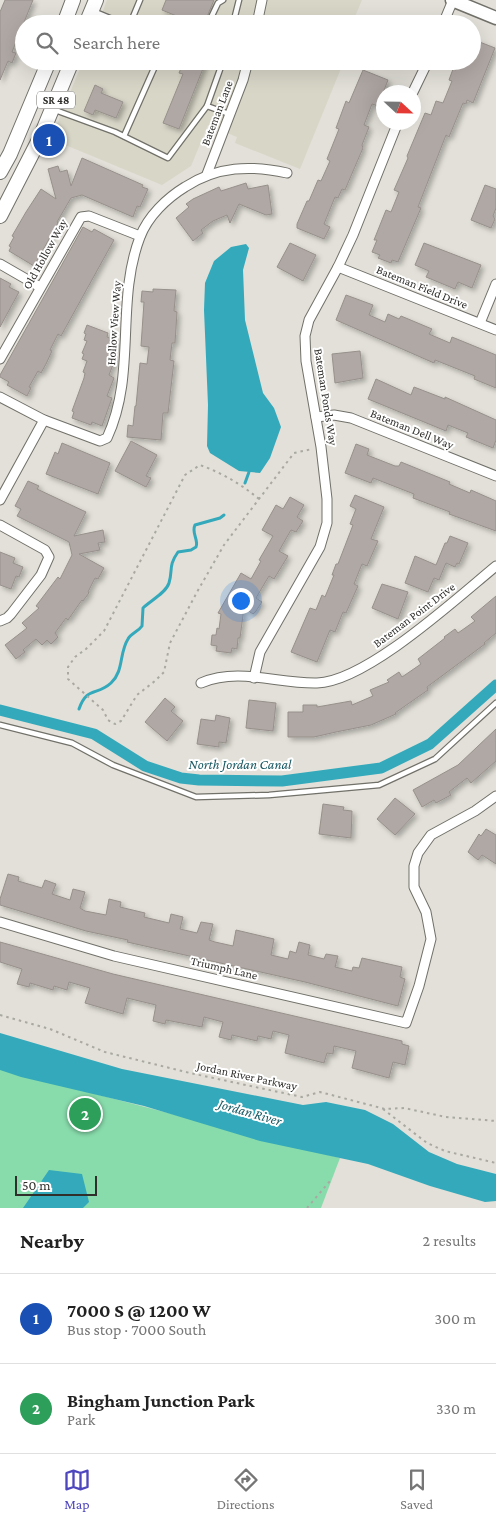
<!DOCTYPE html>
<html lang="en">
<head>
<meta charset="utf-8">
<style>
  body { margin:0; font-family:"Crimson Pro",serif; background:#f2f2f2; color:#222 }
  .compass { position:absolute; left:376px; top:85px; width:45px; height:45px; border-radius:50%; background:#fff; box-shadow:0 5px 20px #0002; rotate:112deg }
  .scale { position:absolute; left:15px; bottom:12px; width:82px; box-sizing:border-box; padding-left:5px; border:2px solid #302f2c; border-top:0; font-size:14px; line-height:18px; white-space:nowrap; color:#302f2c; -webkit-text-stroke:4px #fff; paint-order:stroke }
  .you { position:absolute; left:240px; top:600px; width:18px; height:18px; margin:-12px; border:4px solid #fff; border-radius:50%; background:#1a73e8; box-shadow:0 0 0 8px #1a73e833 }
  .badge { display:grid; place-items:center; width:32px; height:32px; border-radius:50%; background:#4e46bc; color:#fff; font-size:16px; font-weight:700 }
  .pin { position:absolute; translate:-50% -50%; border:2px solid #fff; box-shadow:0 1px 5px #0006 }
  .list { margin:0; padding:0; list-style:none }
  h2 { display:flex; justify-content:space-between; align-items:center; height:65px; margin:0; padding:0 20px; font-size:21px }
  h2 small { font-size:16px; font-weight:400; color:#767676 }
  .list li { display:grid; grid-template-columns:32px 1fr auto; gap:15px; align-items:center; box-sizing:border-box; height:90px; padding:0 20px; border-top:1px solid #e0e0e0 }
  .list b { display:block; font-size:19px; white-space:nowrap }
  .list p { margin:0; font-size:16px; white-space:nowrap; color:#767676 }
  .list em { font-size:16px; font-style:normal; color:#767676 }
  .icon { flex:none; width:28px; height:28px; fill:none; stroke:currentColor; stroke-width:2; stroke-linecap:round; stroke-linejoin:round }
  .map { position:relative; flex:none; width:496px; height:1208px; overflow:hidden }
  .search { position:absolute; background:#fff; box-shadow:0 5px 20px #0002; left:15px; right:15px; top:15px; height:55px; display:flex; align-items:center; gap:12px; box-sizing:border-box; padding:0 18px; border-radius:28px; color:#767676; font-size:19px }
  .sheet { height:245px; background:#fff }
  nav { display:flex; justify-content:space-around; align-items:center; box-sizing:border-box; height:70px; border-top:1px solid #e0e0e0; background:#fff; font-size:14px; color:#767676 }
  nav a { display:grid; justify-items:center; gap:2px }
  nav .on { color:#4e46bc }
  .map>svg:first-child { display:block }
  .built { fill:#d8d6c7 }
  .green { fill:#88dcac }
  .water { fill:#33a9bb }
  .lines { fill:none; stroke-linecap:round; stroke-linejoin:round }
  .stream { stroke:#33a9bb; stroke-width:3 }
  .canal { stroke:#33a9bb; stroke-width:11 }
  .building { fill:#b0a8a4; stroke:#97908b; filter:url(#shadow) }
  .lane-casing { stroke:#717069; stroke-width:7 }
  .street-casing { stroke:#717069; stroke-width:11 }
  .secondary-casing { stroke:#717069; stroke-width:15 }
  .primary-casing { stroke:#717069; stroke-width:16 }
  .path { stroke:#a9a8a1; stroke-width:2; stroke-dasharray:2.5 4; stroke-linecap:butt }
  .lane { stroke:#fff; stroke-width:4.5 }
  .street { stroke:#fff; stroke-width:9 }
  .secondary { stroke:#fff; stroke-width:12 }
  .primary { stroke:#fff; stroke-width:14 }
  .labels { text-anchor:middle; stroke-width:4; stroke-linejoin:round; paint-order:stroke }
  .shield { fill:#fff; stroke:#6e6d6b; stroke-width:1 }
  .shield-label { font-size:11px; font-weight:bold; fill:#302f2c }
  .street-label { font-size:12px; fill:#302f2c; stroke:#fff }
  .water-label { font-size:14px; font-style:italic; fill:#1a5963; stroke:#fff }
</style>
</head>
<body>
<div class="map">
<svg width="496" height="1208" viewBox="0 0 496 1208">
  <defs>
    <filter id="shadow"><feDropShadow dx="3" dy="3" stdDeviation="2.5" flood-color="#0004"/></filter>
  </defs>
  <rect width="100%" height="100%" fill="#e2e0d8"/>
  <g class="built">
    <path d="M 107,0 L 362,0 L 352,24 L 98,24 Z"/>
    <path d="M 83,61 L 344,61 L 300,169 L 235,143 L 237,137 L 208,125 L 191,166 L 162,185 L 51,139 Z"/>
  </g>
  <path class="green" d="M 0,1069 L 340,1158 L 321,1208 L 0,1208 Z"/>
  <g class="water">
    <path d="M 246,244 L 249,248 L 243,270 L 245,320 L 263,393 L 274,408 L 281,427 L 270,458 L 260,473 L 239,471 L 210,453 L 207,446 L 208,405 L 204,310 L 205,283 L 214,261 L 231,247 Z"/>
    <path d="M 0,1033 L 122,1069 L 303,1105 L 326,1102 L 365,1110 L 393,1124 L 429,1152 L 457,1164 L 496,1174 L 496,1201 L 485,1202 L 430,1186 L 368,1164 L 260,1141 L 144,1106 L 21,1077 L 0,1070 Z"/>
    <path d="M 49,1170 L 82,1174 L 89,1202 L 83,1208 L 23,1208 Z"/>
  </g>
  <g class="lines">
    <g class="stream">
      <path d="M 245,483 L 249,472"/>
      <path d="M 79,709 C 87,686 97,696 111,683 C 124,671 119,653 128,639 C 131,633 138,632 142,626 L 143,608 C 150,601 166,593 169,583 C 173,570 168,566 178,552 L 191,550 L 196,547 C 199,540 191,533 195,525 L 220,518 L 224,515"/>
    </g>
    <path class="canal" d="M 0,710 L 94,734 L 145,766 L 181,778 L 199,780 L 282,781 L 381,768 L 430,744 L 496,685"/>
  </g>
  <g class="building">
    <path d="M 5,0 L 33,0 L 12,52 L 16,53 L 12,63 L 8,61 L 0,80 L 0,12 Z"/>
    <path d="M 166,0 L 214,0 L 204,24 L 196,24 L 162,10 Z"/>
    <path d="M 472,39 L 495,48 L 473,103 L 467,100 L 466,104 L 463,103 L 449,137 L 446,135 L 418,207 L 421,208 L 398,262 L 392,260 L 391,263 L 378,258 L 380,255 L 372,252 L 377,240 L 374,240 L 386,210 L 391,212 L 399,192 L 394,190 L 408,158 L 407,156 L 425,113 L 431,115 L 436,101 L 443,103 L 452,81 L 449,80 L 453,69 L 456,70 L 460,61 L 472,61 Z"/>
    <path d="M 184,61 L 206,61 L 179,129 L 163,123 L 183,74 L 179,73 Z"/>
    <path d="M 363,70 L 388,80 L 378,106 L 372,104 L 364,125 L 369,127 L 362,145 L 363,148 L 345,190 L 342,189 L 338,198 L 335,197 L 324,224 L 330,227 L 324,239 L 297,228 L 297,224 L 307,201 L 309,201 L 318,180 L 321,181 L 330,161 L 327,159 L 339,129 L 336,128 L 346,101 L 349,103 Z"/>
    <path d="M 95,85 L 103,89 L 101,93 L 123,102 L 116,118 L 95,110 L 93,115 L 84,111 Z"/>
    <path d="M 82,158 L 143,185 L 142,187 L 148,189 L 140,207 L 137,206 L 133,217 L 82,195 L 71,198 L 57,222 L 58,223 L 34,266 L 9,251 L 11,247 L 9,246 L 14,237 L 12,236 L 26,212 L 41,189 L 56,199 L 48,169 L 58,166 L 60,172 L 67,170 L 71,186 Z"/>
    <path d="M 246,183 L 248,189 L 268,185 L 272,214 L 266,215 L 239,204 L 230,223 L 227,215 L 213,221 L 201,230 L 203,233 L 193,241 L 176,218 L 189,207 L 186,204 L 193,199 L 219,187 L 221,191 Z"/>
    <path d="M 485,185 L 496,189 L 496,208 L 493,216 L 495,219 L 491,228 L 471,220 Z"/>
    <path d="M 83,227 L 92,232 L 94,229 L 114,240 L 61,336 L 58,334 L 50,350 L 52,351 L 46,364 L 41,373 L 38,371 L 29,387 L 31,388 L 27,396 L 7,385 L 9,382 L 0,377 L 0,375 Z"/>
    <path d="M 290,243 L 316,255 L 303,281 L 277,267 Z"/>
    <path d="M 424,243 L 481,265 L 472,288 L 458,282 L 455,289 L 426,277 L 429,271 L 415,265 Z"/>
    <path d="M 0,278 L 11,284 L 9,287 L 19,292 L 0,327 Z"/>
    <path d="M 153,289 L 176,290 L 174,311 L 177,312 L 175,343 L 172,343 L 170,360 L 174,361 L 168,413 L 163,413 L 161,440 L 127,437 L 128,425 L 133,426 L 135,406 L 136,406 L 140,363 L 147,364 L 149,347 L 141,346 L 144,302 L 141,302 L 142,291 L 153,292 Z"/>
    <path d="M 346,295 L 373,305 L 369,315 L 385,322 L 388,314 L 399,319 L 401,316 L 432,329 L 429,334 L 450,343 L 452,337 L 496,355 L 496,388 L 474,379 L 475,376 L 435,360 L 434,363 L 336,320 Z"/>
    <path d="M 87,325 L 108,333 L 107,337 L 117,341 L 111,355 L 116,357 L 109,375 L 114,378 L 107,396 L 112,398 L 102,426 L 92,422 L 91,425 L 72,418 L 74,412 L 72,411 L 84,378 L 85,373 L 83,372 L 87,361 L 82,359 L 84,354 L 82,353 L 87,341 L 84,340 L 86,334 L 84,333 Z"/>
    <path d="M 360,351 L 363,378 L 335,383 L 332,354 Z"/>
    <path d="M 376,379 L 411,395 L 414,387 L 445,399 L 445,397 L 496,420 L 496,440 L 493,448 L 466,437 L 468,433 L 448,425 L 446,431 L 368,399 Z"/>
    <path d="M 131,441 L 157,455 L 146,476 L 151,478 L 146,487 L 115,471 Z"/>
    <path d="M 62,443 L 110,463 L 98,494 L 46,474 L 55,452 L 58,454 Z"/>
    <path d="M 356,444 L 369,449 L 367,455 L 395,466 L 399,466 L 401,462 L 450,482 L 449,484 L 470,493 L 471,490 L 496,501 L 496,531 L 449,514 L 450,512 L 413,498 L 414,494 L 373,478 L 371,483 L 345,473 Z"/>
    <path d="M 28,481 L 39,486 L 37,489 L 86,512 L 74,536 L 103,530 L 105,542 L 98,543 L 100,550 L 79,554 L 104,568 L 98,579 L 95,578 L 88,592 L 89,593 L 83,601 L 82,600 L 68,620 L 66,618 L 55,633 L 58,637 L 51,644 L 47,640 L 42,645 L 36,639 L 23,650 L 25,652 L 16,659 L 5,645 L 27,628 L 22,623 L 39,608 L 36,606 L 58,577 L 60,579 L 72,555 L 69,542 L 17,516 L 21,509 L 15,506 Z"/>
    <path d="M 355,495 L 384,507 L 371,539 L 378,541 L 367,566 L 362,564 L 354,584 L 358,586 L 346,613 L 343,612 L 335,632 L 330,630 L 317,662 L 291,652 L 310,608 L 316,610 L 322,595 L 325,597 L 334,575 L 332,575 L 336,564 L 338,564 L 353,525 L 350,524 L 356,509 L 350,506 Z"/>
    <path d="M 290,497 L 304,505 L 297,517 L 303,521 L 296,532 L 291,530 L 279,551 L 288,556 L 274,579 L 269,576 L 256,598 L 262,602 L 256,611 L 253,614 L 244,608 L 240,638 L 238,638 L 237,649 L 232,648 L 231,653 L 216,651 L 217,646 L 211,645 L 212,635 L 216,635 L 217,628 L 219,629 L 221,614 L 218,613 L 241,573 L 251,579 L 261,561 L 259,560 L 273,536 L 262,530 L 276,505 L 283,509 Z"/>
    <path d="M 450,536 L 468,543 L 459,564 L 457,563 L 455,567 L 446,563 L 439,580 L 434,578 L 428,592 L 405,583 L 415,556 L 436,565 L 445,543 L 447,543 Z"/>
    <path d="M 0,552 L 15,558 L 13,563 L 23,567 L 19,577 L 16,576 L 11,589 L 0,585 Z"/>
    <path d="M 382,584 L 408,592 L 398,619 L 372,608 Z"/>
    <path d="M 496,596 L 496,633 L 484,643 L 485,644 L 427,687 L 428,690 L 395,713 L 396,714 L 371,725 L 336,732 L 314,737 L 288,737 L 288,712 L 303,712 L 303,705 L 317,705 L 317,707 L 351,701 L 352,705 L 373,696 L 370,690 L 389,682 L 387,680 L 399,672 L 402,677 L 421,664 L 418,659 L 445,638 L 444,637 L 455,629 L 458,633 L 475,621 L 471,617 Z"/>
    <path d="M 165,698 L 175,707 L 171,711 L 183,721 L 167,741 L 145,722 Z"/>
    <path d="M 249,700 L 276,703 L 273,731 L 246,728 Z"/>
    <path d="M 216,715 L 230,718 L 226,743 L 219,742 L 219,747 L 197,744 L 201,719 L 215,721 Z"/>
    <path d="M 496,729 L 496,761 L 471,783 L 467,778 L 449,792 L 451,795 L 436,803 L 434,800 L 422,807 L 413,790 L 458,765 Z"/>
    <path d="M 395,798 L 415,814 L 395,835 L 377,819 Z"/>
    <path d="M 323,804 L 344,807 L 343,810 L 352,811 L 351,838 L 319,834 Z"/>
    <path d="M 486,829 L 496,835 L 496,864 L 482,855 L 478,860 L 468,852 L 479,834 L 481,836 Z"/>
    <path d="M 8,874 L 19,877 L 18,881 L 42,888 L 45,880 L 56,884 L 52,894 L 70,900 L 73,889 L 85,892 L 80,908 L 85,911 L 106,915 L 109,899 L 121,902 L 120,907 L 145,913 L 144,917 L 169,923 L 171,914 L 183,917 L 180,929 L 197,933 L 201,922 L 213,924 L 209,940 L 215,942 L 233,946 L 236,930 L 274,939 L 271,955 L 288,959 L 290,951 L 296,953 L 299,942 L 310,945 L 308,955 L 324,959 L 326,954 L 338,956 L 335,967 L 352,971 L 353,967 L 359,968 L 362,958 L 402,967 L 400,977 L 405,979 L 398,1006 L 305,982 L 127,942 L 128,940 L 86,931 L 0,905 L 0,899 Z"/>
    <path d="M 0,942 L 113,974 L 402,1041 L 402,1044 L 409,1046 L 405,1065 L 393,1062 L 389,1078 L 352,1068 L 356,1051 L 334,1046 L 333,1054 L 327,1053 L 324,1063 L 285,1053 L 289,1035 L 273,1031 L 271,1039 L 258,1036 L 257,1041 L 232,1035 L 231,1040 L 219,1037 L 223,1022 L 204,1017 L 202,1027 L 166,1020 L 165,1024 L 153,1021 L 156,1005 L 127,998 L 123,1014 L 85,1003 L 90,988 L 69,982 L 67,990 L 54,986 L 53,990 L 30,983 L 29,987 L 17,984 L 22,969 L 0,962 Z"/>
  </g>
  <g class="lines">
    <g class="lane-casing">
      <g id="lane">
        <path d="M 93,11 L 124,24"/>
        <path d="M 130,24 L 140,0"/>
        <path d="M 208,24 L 218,3 L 223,0"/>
        <path d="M 233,24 L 239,0"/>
        <path d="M 223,61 L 207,106 L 229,114"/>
        <path d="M 55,110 L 115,132 L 168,158 L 207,106"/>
        <path d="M 124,136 L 156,64 L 149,61"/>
        <path d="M 0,725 L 72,743 L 113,765 L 196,797 L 269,795 L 379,785 L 435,759 L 496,703"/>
      </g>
    </g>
    <g class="street-casing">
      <g id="street">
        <path d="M 257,24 L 262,0"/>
        <path d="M 443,24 L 453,0"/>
        <path d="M 413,92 L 428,61"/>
        <path d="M 207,174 L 243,80 L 248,61"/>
        <path d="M 0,264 L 40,287"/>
        <path d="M 338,267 L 496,330"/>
        <path d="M 480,323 L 496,284"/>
        <path d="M 0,359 L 81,217 L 89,216 L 140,236"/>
        <path d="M 0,397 L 44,420 L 100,441 L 107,438 C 137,374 115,302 140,237 C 148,216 167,198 185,187 C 217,166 251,165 287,173"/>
        <path d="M 316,417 L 334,415 L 351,418 L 496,476"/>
        <path d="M 0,500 L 44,420"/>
        <path d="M 0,525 L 45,550 L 49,557 L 41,575 L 11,614 L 7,618 L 0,621"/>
        <path d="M 254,678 L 260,652 L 320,547 L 327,523 L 327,499 L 321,447 L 306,361 L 305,336 L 309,320 L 338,267 L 353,235 L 398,122"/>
        <path d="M 201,683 C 239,667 277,684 317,683 C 366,682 457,598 496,566"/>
        <path d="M 0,922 L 114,956 L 406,1023 L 419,986 L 431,939 L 426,912 L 414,887 L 414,866 L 418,853 L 431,835 L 475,811 L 496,796"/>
      </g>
    </g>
    <g class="secondary-casing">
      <path id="secondary" d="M 452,0 L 496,18"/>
    </g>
    <g class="primary-casing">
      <g id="primary">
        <path d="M 64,24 L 73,0"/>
        <path d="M 86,24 L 96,0"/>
        <path d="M 0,172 L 10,154 L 49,61"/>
        <path d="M 0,216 L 40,138 L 72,61"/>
      </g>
    </g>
    <g class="path">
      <path d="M 259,499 C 241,484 222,473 200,465 L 185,475 L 104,631 L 86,649 L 75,657 L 68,667 L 68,679 L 103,710 L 108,720 L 115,724 L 121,721 L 137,695 L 155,681 L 164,672 L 170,643 L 197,592 L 224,545 L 294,453 L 312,449"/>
      <path d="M 0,1015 L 50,1029 L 105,1052 L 190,1073 L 302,1097 L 320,1092 L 385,1109 L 404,1108 L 446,1117 L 496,1121"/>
      <path d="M 383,1109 L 427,1143 L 445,1151 L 496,1163"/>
      <path d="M 307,1208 L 330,1181"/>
    </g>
    <use href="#lane" class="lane"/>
    <use href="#street" class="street"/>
    <use href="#secondary" class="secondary"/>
    <use href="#primary" class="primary"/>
  </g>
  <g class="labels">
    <rect class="shield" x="37" y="91.5" width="38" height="17" rx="4"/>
    <g class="shield-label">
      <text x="56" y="104">SR 48</text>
    </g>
    <g class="street-label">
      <text transform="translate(217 113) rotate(-69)" y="4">Bateman Lane</text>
      <text transform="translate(45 254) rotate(-61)" y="4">Old Hollow Way</text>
      <text transform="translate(422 287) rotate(22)" y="4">Bateman Field Drive</text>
      <text transform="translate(114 323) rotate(-86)" y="4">Hollow View Way</text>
      <text transform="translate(326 397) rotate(81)" y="4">Bateman Ponds Way</text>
      <text transform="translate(412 429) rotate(22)" y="4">Bateman Dell Way</text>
      <text transform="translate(414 615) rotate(-37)" y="4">Bateman Point Drive</text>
      <text transform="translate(224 968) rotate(13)" y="4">Triumph Lane</text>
      <text transform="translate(247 1076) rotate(12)" y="4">Jordan River Parkway</text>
    </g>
    <g class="water-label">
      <text x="240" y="769">North Jordan Canal</text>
      <text transform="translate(250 1112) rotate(16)" y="5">Jordan River</text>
    </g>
  </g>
</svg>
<svg class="compass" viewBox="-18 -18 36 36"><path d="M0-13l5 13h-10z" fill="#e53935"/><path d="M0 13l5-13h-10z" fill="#767676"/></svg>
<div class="scale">50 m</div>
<div class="you"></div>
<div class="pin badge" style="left:49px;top:140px;background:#1a4fb4">1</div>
<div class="pin badge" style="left:85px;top:1114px;background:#2e9e5b">2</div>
<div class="search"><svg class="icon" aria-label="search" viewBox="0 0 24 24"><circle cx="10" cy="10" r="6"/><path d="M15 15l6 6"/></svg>Search here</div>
</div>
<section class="sheet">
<h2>Nearby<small>2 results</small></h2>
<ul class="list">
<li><span class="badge" style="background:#1a4fb4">1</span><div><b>7000 S @ 1200 W</b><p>Bus stop · 7000 South</p></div><em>300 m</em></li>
<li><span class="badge" style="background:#2e9e5b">2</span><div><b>Bingham Junction Park</b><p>Park</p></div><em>330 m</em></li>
</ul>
</section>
<nav>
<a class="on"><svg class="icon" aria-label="map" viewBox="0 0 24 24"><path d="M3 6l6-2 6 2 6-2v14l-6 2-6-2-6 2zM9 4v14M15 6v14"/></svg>Map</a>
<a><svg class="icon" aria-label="directions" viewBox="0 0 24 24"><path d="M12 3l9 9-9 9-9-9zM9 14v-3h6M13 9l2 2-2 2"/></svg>Directions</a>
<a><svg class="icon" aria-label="saved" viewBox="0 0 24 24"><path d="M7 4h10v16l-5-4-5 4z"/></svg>Saved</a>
</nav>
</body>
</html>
